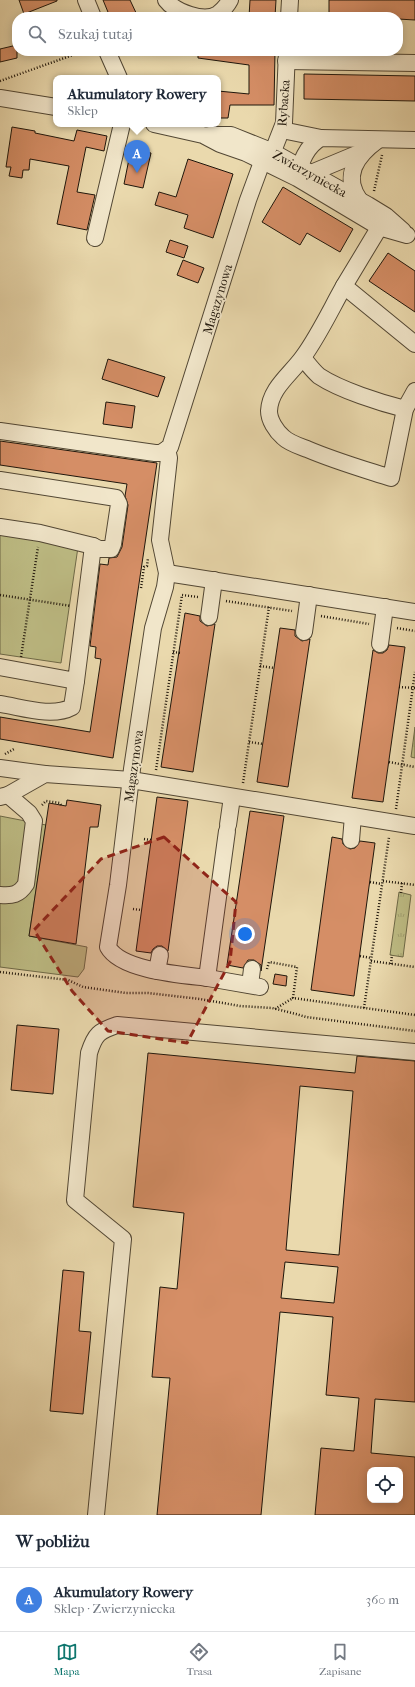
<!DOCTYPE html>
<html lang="pl">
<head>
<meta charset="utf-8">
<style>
  body { margin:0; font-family:"IM FELL French Canon",serif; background:#f6f6f7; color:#1f2937 }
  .controls { position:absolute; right:12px; bottom:12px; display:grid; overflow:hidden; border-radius:8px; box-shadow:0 2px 10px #0003 }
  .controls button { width:36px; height:36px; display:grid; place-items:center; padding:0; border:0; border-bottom:1px solid #e0e1e3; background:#fff; color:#1f2937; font:20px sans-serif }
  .you { position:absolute; left:245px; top:934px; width:14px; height:14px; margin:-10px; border:3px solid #fff; border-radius:50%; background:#1a73e8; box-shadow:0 0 0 6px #1a73e833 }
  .badge { display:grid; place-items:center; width:26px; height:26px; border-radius:50%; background:#0f766e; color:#fff; font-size:13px; font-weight:700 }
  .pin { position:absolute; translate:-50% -33px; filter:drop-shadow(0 1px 2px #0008) }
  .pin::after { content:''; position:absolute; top:21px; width:14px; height:12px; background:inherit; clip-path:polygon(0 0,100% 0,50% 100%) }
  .popup { position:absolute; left:53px; top:75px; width:168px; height:52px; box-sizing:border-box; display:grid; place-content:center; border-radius:8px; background:#fff; filter:drop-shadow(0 1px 3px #0005); font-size:13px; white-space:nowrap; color:#747a83 }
  .popup b { font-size:15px; color:#1f2937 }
  .popup::after { content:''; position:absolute; left:50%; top:100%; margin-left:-8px; border:8px solid transparent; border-top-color:#fff }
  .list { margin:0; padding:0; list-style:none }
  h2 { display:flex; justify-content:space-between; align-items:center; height:52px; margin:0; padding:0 16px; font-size:17px }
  h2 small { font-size:13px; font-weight:400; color:#747a83 }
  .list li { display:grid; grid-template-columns:26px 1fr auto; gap:12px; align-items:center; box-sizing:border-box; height:64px; padding:0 16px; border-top:1px solid #e0e1e3 }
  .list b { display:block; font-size:15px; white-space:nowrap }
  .list p { margin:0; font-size:13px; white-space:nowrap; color:#747a83 }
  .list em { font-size:13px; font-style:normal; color:#747a83 }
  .icon { flex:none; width:22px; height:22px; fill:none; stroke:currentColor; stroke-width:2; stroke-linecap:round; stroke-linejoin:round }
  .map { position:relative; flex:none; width:415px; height:1515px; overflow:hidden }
  .search { position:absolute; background:#fff; box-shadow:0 2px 10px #0003; left:12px; right:12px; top:12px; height:44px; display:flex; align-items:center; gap:10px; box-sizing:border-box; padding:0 14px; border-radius:16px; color:#747a83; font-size:15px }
  .sheet { height:116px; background:#fff }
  nav { display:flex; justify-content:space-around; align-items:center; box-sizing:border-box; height:56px; border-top:1px solid #e0e1e3; background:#fff; font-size:11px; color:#747a83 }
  nav a { display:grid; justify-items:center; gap:2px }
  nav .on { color:#0f766e }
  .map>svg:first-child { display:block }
  .green { fill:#bebd85; stroke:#6e6a48 }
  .park { fill:url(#park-tufts); stroke:#6e6a48 }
  .building { fill:#d58e66; stroke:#1f160b; fill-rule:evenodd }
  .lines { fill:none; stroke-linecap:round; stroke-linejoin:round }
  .minor-casing { stroke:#524734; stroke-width:18 }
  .path { stroke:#1f160b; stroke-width:2.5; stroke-dasharray:1 2; stroke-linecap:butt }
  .minor { stroke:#f1e6ca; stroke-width:16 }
  .marked { fill:#8f2418; fill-opacity:0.2; stroke:#8f2418; stroke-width:3; stroke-dasharray:8 5; stroke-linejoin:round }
  .labels { text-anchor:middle; stroke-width:3.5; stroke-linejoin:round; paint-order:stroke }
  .street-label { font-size:13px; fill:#1f160b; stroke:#f1e6ca }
</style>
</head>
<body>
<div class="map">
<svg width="415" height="1515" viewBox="0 0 415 1515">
  <defs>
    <pattern id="park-tufts" width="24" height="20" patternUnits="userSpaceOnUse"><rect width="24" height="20" fill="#bebd85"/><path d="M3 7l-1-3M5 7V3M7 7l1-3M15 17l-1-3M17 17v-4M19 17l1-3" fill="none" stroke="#a3a272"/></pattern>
  </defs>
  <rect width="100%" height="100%" fill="#ead9ad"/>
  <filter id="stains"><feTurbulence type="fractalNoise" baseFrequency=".005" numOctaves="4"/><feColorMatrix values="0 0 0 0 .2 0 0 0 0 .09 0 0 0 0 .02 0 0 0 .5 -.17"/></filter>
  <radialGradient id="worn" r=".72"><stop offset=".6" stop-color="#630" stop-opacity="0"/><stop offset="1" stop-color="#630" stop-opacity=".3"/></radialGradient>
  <g class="green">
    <path d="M 0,534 L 78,547 L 61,663 L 0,654 Z"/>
    <path d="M 0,816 L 46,825 L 29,936 L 87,947 L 84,969 L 78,977 L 0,967 Z"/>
  </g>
  <g class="park">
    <path d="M 415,727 L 415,758 L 411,757 Z"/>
    <path d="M 399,892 L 411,895 L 403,957 L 390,955 Z"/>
  </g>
  <g class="building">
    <path d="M 19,0 L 57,0 L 57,1 L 24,14 Z"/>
    <path d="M 103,0 L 130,0 L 138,17 L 110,17 Z"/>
    <path d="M 250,0 L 276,0 L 275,17 L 249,17 Z"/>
    <path d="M 329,0 L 415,0 L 415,20 L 398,19 L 398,17 L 329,17 Z"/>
    <path d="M 17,45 L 17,58 L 0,62 L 0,49 Z"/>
    <path d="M 198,51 L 275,51 L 274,105 L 230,105 L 228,118 L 218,118 L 218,91 L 249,94 L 249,65 L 198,58 Z"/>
    <path d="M 304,74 L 415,76 L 415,101 L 304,99 Z"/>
    <path d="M 12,127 L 35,131 L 35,133 L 74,141 L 77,130 L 107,136 L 104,151 L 86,147 L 77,192 L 95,195 L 87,230 L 57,224 L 69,166 L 30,159 L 29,170 L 23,170 L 22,178 L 9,176 L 11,167 L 6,167 Z"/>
    <path d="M 131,149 L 151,153 L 143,188 L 124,184 Z"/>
    <path d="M 188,159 L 233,174 L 213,238 L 184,228 L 188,215 L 155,205 L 159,192 L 176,197 Z"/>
    <path d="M 283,187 L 353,229 L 340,252 L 307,233 L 300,245 L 262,222 Z"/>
    <path d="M 170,240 L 188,246 L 184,258 L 166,252 Z"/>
    <path d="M 388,253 L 415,271 L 415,312 L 369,281 Z"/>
    <path d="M 183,260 L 204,268 L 198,283 L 177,275 Z"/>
    <path d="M 108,359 L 165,377 L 158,397 L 102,379 Z"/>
    <path d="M 106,402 L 135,406 L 132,428 L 103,424 Z"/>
    <path d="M 0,441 L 157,463 L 113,758 L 0,739 L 0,717 L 90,732 L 101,659 L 95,658 L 96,647 L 90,646 L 100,564 L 108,565 L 109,558 L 117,557 L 122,547 L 128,505 L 125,496 L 127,484 L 0,465 Z"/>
    <path d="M 185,613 L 200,616 L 200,621 L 207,626 L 215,624 L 193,772 L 161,767 Z"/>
    <path d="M 280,628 L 295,630 L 295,636 L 302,641 L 310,639 L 288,787 L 257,782 Z"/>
    <path d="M 389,645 L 405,647 L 383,802 L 352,798 L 373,650 L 378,653 L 383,653 L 387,650 Z"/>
    <path d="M 157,797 L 188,801 L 168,951 L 162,946 L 157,946 L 153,949 L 151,953 L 136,951 Z"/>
    <path d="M 67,800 L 101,805 L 98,827 L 90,827 L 76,944 L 29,936 L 49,803 L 66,806 Z"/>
    <path d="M 250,811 L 284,816 L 261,971 L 261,965 L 254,960 L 248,960 L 243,968 L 227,965 Z"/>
    <path d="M 332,837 L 342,839 L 343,844 L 350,849 L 355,848 L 360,841 L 375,843 L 354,996 L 311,990 Z"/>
    <path d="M 275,974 L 287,976 L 286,986 L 273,984 Z"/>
    <path d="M 17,1025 L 59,1029 L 53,1094 L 11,1090 Z"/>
    <path d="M 148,1053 L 355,1073 L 357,1056 L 415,1061 L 415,1402 L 375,1399 L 371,1453 L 415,1457 L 415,1515 L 315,1515 L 321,1448 L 354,1451 L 359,1398 L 326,1395 L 333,1317 L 280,1312 L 261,1515 L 157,1515 L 170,1378 L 152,1377 L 160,1287 L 177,1289 L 184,1213 L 133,1207 ZM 300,1086 L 353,1091 L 339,1255 L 286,1250 ZM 285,1262 L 338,1267 L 334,1303 L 281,1298 ZM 370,1470 L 400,1470 L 400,1500 L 370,1500 Z"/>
    <path d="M 63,1270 L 84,1272 L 79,1331 L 91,1332 L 83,1414 L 50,1411 Z"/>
  </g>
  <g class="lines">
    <g class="minor-casing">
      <g id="minor">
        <path d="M 86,0 L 93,17"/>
        <path d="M 166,0 C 175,12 204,23 218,14 C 223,10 227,6 230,0"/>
        <path d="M 289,17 L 290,0"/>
        <path d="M 107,51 L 119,78"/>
        <path d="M 286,61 L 415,63"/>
        <path d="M 0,98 L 56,107"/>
        <path d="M 154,124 L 203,135 L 220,144 L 246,153 L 297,178 L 379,227 L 407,235"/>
        <path d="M 282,130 L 321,138"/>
        <path d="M 209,135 L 231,135 L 271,151 L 368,205 L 386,216 L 403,231"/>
        <path d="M 304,176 L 364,151"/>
        <path d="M 297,177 C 301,162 306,146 321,138 L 415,140"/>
        <path d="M 360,201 C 342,176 356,156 378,140"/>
        <path d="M 385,218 L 344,286 L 415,344"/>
        <path d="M 95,238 L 122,124"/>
        <path d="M 344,286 C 331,309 319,335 303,357 C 291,374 270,388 269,411 C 269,420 276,431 283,437 C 289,443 299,446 307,449 C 335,461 363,469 391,478 L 405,409 L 415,391"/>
        <path d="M 303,358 C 308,364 313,371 319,376 C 340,390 381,403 405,409"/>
        <path d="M 0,431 L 155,453 L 161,453 L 170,447 L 248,200 L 262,162 L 275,146 L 284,123 L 287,51"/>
        <path d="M 167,449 L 169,458 L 160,540 L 167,573 L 165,587 L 153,628 L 132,769 L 118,885 L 108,947 C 121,971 184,975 208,978 C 226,981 243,984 260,987"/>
        <path d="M 0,480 L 110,497 L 116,498 L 119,504 L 113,544 L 111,549 L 99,549 L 93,546 L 40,533 L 0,527"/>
        <path d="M 167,573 L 415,612"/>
        <path d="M 209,617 L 214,580"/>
        <path d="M 304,632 L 309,595"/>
        <path d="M 380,644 L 385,607"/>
        <path d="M 0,667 L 76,681 L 93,546"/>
        <path d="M 0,704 C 21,707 52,718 72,707 L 76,681"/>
        <path d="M 0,768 L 45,774"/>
        <path d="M 0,797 L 8,795 L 45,774 L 131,780 L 415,826"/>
        <path d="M 228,825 L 232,797"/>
        <path d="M 351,840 L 353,816"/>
        <path d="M 0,895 C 12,896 19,895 26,884 L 34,821 L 29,813 L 8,795"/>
        <path d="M 157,971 L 160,955"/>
        <path d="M 207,978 L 227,831"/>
        <path d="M 250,985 L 252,969"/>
        <path d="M 96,1515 L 123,1239 L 75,1200 L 89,1053 C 95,1034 99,1031 117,1025 L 415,1052"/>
      </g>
    </g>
    <g class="path">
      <path d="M 0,81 L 84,51"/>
      <path d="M 374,191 L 382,155"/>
      <path d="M 141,588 L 144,567 L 147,566 L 148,558"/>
      <path d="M 0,595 L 71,606"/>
      <path d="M 226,601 L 292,611"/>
      <path d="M 321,616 L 369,624"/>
      <path d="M 397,628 L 415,631"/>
      <path d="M 173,652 L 181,653"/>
      <path d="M 21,657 L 38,547"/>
      <path d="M 260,666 L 274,668"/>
      <path d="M 399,687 L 415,688"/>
      <path d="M 249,742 L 263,744"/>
      <path d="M 5,754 L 14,749"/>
      <path d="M 389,762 L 415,767"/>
      <path d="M 156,770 L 182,595 L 198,597"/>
      <path d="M 243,783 L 269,607"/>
      <path d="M 42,805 L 46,801 L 60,803 L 61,805"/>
      <path d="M 396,809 L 415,672"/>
      <path d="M 144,839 L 151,840"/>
      <path d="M 383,881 L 415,885"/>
      <path d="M 370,882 L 382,884"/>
      <path d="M 401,893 L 402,883"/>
      <path d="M 133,909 L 141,910"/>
      <path d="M 360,956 L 371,958"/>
      <path d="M 371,961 L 415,967"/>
      <path d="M 391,964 L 392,955"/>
      <path d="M 267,969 L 269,962 L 297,967 L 293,998 L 415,1015"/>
      <path d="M 0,972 L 68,980 L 83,987 L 126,993 L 148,993 L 200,999 L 240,1006 L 272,1008 L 296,1014 L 306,1017 L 415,1031"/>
      <path d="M 364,1008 L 389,837"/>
      <path d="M 275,1009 L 293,998"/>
    </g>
    <use href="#minor" class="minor"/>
  </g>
  <path class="marked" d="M 164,837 L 236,902 L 230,962 L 187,1043 L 108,1031 L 72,991 L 34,930 L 101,859 Z"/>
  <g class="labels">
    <g class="street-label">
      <text transform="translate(283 103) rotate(-86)" y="5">Rybacka</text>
      <text transform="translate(310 173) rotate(29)" y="5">Zwierzyniecka</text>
      <text transform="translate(217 299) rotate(-73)" y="5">Magazynowa</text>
      <text transform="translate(133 766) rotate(-82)" y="5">Magazynowa</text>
    </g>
  </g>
  <rect width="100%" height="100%" filter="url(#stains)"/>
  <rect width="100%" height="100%" fill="url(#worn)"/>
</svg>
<div class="controls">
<button><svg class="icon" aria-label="locate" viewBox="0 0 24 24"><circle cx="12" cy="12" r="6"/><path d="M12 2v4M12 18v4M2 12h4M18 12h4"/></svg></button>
</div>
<div class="you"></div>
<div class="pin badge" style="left:137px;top:173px;background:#3f7fe0">A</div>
<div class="popup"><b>Akumulatory Rowery</b>Sklep</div>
<div class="search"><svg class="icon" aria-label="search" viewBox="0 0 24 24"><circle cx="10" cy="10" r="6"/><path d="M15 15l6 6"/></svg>Szukaj tutaj</div>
</div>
<section class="sheet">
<h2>W pobliżu<small></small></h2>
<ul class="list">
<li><span class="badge" style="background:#3f7fe0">A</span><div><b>Akumulatory Rowery</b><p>Sklep · Zwierzyniecka</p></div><em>360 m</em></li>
</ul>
</section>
<nav>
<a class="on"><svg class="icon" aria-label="map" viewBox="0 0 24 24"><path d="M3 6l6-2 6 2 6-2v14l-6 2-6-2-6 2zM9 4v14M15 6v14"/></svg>Mapa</a>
<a><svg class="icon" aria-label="directions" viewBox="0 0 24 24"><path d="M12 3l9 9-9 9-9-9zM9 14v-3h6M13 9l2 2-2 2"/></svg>Trasa</a>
<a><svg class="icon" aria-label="saved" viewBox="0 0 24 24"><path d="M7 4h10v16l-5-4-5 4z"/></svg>Zapisane</a>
</nav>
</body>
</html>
